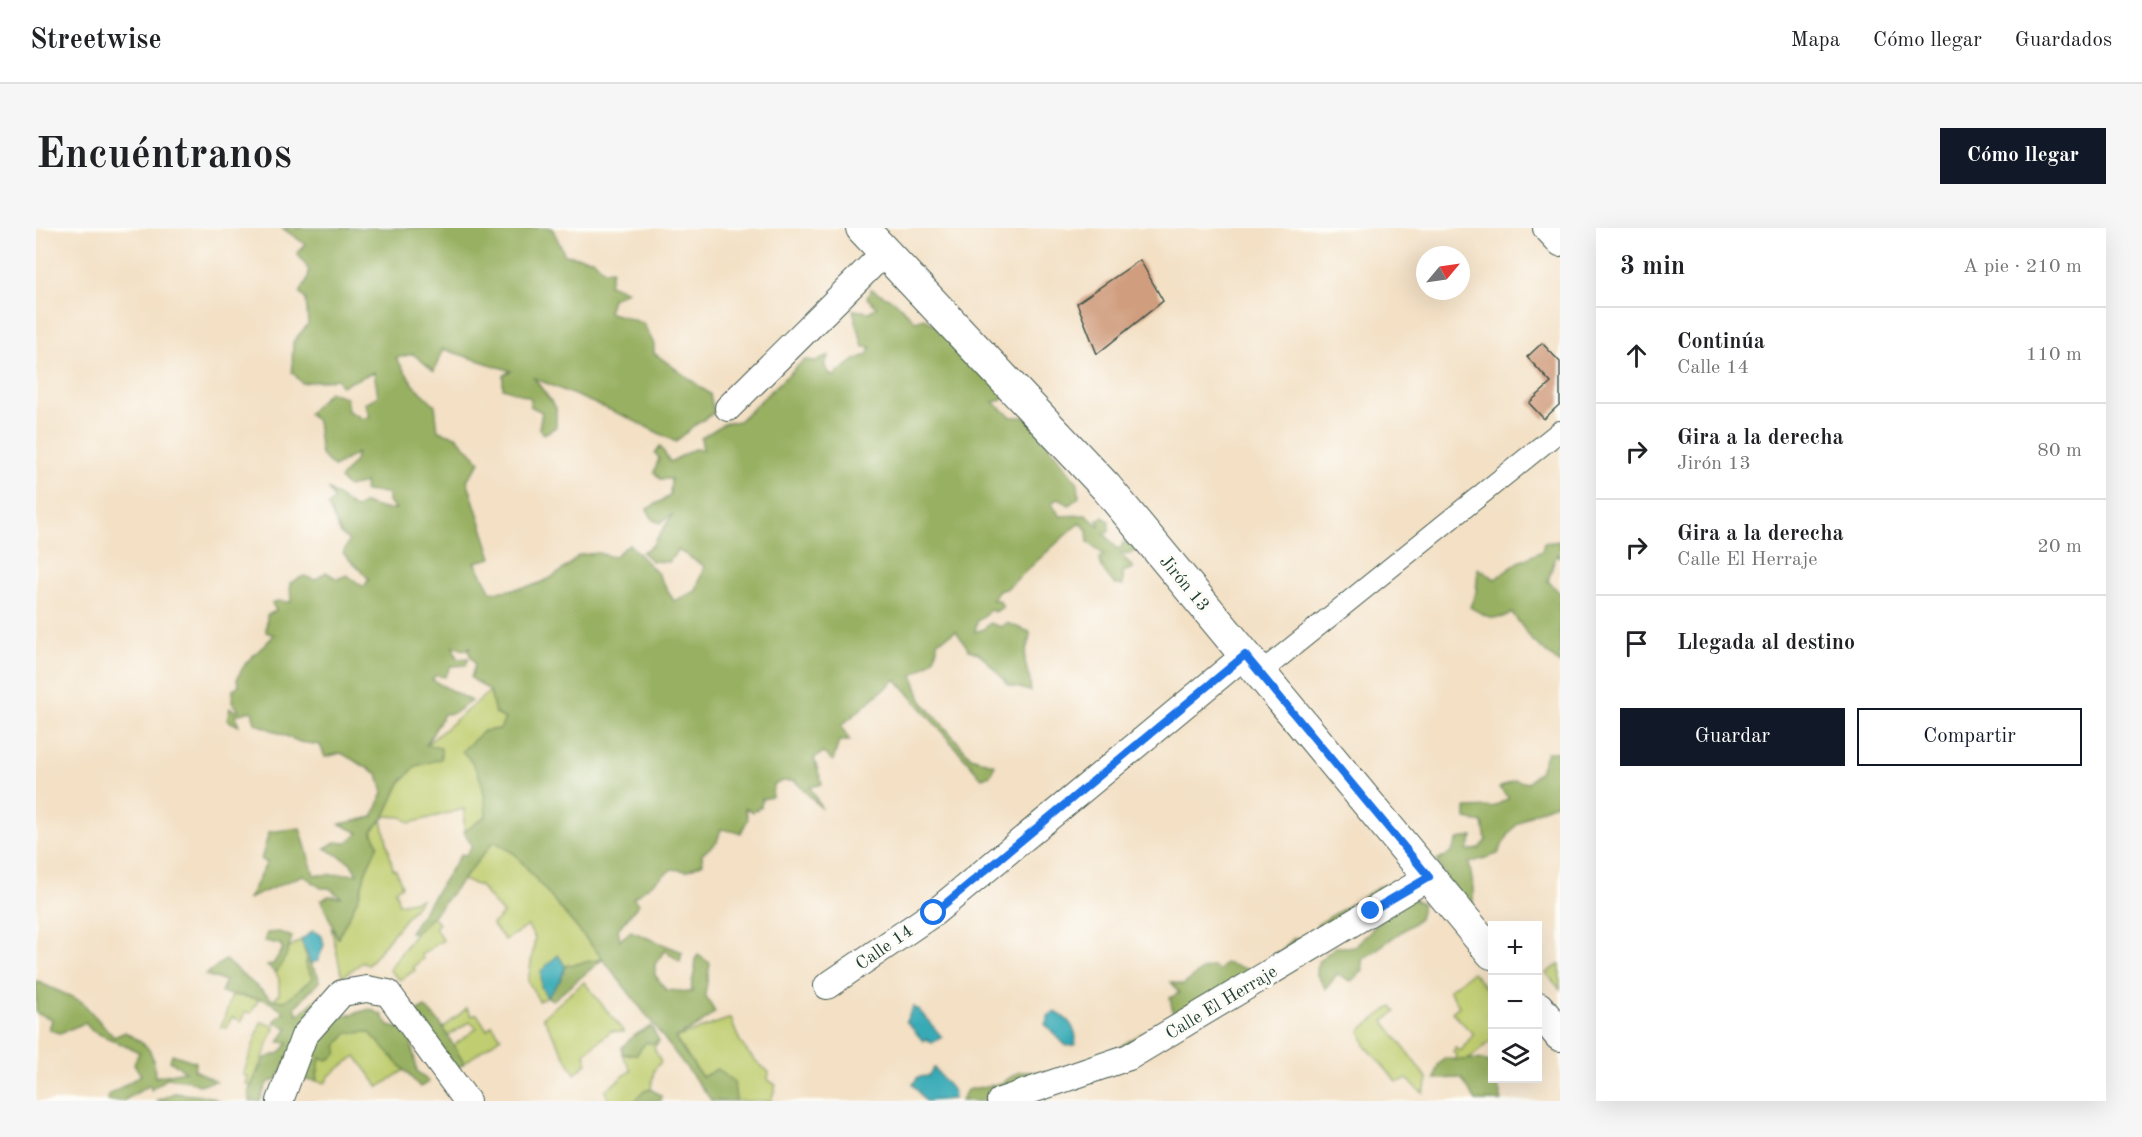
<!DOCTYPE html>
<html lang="es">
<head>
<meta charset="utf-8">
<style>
  body { margin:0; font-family:"Old Standard TT",serif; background:#f6f6f6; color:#202124 }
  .controls { position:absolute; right:18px; bottom:18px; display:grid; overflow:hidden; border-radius:0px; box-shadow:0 6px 24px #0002 }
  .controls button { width:54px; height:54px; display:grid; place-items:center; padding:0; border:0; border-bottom:2px solid #e0e0e0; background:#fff; color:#202124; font:30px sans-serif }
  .compass { position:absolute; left:1380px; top:18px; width:54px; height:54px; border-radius:50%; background:#fff; box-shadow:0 6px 24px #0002; rotate:61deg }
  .stop { position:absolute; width:18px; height:18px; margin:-14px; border:4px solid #1a73e8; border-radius:50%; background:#fff }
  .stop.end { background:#1a73e8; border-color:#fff; box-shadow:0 2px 6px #0008 }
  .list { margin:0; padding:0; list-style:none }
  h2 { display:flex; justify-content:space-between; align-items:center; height:78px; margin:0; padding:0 24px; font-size:26px }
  h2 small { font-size:20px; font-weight:400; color:#757577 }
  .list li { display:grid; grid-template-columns:39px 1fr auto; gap:18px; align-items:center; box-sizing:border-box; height:96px; padding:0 24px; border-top:2px solid #e0e0e0 }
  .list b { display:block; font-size:22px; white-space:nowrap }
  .list p { margin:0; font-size:20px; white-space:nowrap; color:#757577 }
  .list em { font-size:20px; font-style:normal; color:#757577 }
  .actions { display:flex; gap:12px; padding:18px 24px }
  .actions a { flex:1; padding:14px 0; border:2px solid #111827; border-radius:0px; text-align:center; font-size:21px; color:#111827 }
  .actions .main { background:#111827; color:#fff }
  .icon { flex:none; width:33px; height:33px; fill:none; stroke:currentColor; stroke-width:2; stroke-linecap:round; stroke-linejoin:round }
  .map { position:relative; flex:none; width:1524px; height:873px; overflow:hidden; border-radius:0px }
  header { display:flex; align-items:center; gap:36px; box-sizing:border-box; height:84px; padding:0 30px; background:#fff; border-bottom:2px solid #e0e0e0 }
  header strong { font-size:28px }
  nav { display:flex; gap:33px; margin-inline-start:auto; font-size:21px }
  .intro { display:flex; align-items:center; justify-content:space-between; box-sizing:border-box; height:144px; padding:0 36px }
  h1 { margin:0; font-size:42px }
  .button { padding:15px 27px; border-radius:0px; background:#111827; color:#fff; font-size:21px; font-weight:700 }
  main { display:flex; gap:36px; padding:0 36px }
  aside { flex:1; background:#fff; border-radius:0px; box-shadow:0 6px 24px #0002 }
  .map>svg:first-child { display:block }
  .green { fill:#c0cd6f; stroke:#708552; stroke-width:1.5 }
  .forest { fill:#98b062; stroke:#5c764b; stroke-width:1.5 }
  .water { fill:#39aab6; stroke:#2c7475; stroke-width:1.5 }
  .building { fill:#d09d7e }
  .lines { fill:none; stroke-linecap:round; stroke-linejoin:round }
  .pedestrian-casing { stroke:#3f554a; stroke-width:22 }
  .minor-casing { stroke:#3f554a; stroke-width:28 }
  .tertiary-casing { stroke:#3f554a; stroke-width:34 }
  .pedestrian { stroke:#fff; stroke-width:20 }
  .minor { stroke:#fff; stroke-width:26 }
  .tertiary { stroke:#fff; stroke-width:32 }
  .route { stroke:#1a73e8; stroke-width:8 }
  .labels { text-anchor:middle; stroke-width:6; stroke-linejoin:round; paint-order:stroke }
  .street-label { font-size:18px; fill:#1f3d34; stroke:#fdfcf7 }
</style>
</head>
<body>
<header>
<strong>Streetwise</strong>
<nav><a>Mapa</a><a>Cómo llegar</a><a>Guardados</a></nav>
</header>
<div class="intro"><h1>Encuéntranos</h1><a class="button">Cómo llegar</a></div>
<main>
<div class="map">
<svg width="1524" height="873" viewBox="0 0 1524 873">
  <rect width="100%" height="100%" fill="#fdfcf7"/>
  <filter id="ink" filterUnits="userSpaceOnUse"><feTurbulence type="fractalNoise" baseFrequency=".0167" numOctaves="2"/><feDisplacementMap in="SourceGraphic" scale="12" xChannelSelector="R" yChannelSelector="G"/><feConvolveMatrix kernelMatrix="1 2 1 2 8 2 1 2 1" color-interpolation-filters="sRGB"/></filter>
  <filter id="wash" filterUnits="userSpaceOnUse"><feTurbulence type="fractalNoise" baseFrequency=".008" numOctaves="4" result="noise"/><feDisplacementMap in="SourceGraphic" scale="24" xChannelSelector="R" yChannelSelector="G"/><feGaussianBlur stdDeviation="1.35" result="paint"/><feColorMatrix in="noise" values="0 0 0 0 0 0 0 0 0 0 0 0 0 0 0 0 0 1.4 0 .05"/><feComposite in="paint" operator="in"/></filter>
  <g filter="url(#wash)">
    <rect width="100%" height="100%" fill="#f3e0c5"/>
    <g class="green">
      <path d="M 454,463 L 459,485 L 469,491 L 464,501 L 448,503 L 437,534 L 450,562 L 450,588 L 428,604 L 428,581 L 374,595 L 366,589 L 349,588 L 364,555 L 380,538 L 405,530 L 390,517 Z"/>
      <path d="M 346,592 L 357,641 L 360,642 L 366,658 L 359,662 L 363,676 L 385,671 L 332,737 L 327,734 L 306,749 L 295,699 L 302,710 L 323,668 L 330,643 L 342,617 L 336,603 Z"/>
      <path d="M 458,613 L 479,626 L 567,731 L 529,738 L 522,727 L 505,759 L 511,769 L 503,773 L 492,753 L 499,711 L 492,698 L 469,712 L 456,696 L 467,686 L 444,658 L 426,652 Z"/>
      <path d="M 396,689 L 403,695 L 399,700 L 407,712 L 385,727 L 387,731 L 377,739 L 379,742 L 364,752 L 353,742 L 380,704 Z"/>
      <path d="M 265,712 L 271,731 L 269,737 L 277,750 L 250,773 L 237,772 L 243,766 L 243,751 L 240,745 L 254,719 Z"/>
      <path d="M 1524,736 L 1524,761 L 1510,745 Z"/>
      <path d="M 1436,744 L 1456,766 L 1456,812 L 1431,833 L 1419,834 L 1421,827 L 1417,824 L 1419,820 L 1425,823 L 1437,806 L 1416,784 L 1423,778 L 1413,762 Z"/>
      <path d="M 548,754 L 588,804 L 575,803 L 549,825 L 551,835 L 539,846 L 507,789 Z"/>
      <path d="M 196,767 L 223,771 L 215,785 L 209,784 L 206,793 L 196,789 L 190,800 L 185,799 Z"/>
      <path d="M 1356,778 L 1360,783 L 1348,793 L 1392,852 L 1387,865 L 1371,851 L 1361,854 L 1329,817 L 1324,802 Z"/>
      <path d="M 431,780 L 436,788 L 441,786 L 451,802 L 456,797 L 465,809 L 428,835 L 417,818 L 441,800 L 434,794 L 410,809 L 406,801 Z"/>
      <path d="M 695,790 C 702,815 712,828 733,844 L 732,852 L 740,857 L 735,873 L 700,873 L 699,867 L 666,849 L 639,810 Z"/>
      <path d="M 225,794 L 239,798 L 216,857 L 210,856 L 212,849 L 207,847 Z"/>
      <path d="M 334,804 L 368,842 L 343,859 L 320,828 L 294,847 L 289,855 L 280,853 L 284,829 L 312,805 Z"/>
      <path d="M 623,813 L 618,820 L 625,834 L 618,842 L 615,861 L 608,863 L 599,873 L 573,873 L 569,863 L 595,842 L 586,826 L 593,827 L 610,814 L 617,816 Z"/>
    </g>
    <g class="forest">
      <path d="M 246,0 L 516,0 L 529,27 L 556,31 L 568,42 L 576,42 L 573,56 L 591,63 L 576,71 L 572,84 L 607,95 L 618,116 L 618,125 L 674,166 L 678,185 L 656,199 L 640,214 L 593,190 L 498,150 L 520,180 L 520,199 L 508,206 L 503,200 L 506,184 L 494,178 L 495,170 L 467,160 L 467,147 L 475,143 L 407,121 L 398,143 L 377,126 L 360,130 L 378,157 L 399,177 L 402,203 L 420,208 L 444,234 L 431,252 L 456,330 L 439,334 L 455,364 C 494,360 515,357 543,327 L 562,325 L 577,329 L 593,316 L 622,346 L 638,373 L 660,363 L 668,338 L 642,322 L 633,334 L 616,333 L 606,324 L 616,318 L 637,286 L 624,295 L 617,292 L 611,281 L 634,268 L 635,251 L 624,251 L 618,244 L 623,230 L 619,225 L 624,218 L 634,234 L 658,221 L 667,222 L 665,210 L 689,195 L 703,193 L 768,132 L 781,133 L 793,128 L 788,137 L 796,149 L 819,132 L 831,127 L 835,119 L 827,119 L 817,82 L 833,84 L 841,79 L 831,70 L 835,61 L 860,74 L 879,93 L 888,90 L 922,112 L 969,160 L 966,172 L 957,174 L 976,189 L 990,189 L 1042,255 L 1043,269 L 1033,277 L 1023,270 L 1015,275 L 1024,288 L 1050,287 L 1064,299 L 1061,292 L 1067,289 L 1073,293 L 1073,304 L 1068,305 L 1081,321 L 1086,319 L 1087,314 L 1095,315 L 1100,322 L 1094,326 L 1084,325 L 1097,340 L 1087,344 L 1087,357 L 1079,357 L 1067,342 L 1063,331 L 1068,327 L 1052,314 L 1051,302 L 1044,294 L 970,361 L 962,363 L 957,372 L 963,372 L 967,379 L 959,384 L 954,382 L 941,394 L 939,404 L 948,401 L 954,395 L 965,399 L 971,395 L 994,404 C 994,414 990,420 989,428 C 988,442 997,450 994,463 L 973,457 L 944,426 L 933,422 L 920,403 L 901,414 C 902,432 892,437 877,447 L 885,472 L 935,529 L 959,537 L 954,547 L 946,550 L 860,451 L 805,498 L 814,513 L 803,513 L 797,533 L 787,525 L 778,530 L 786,556 L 774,559 L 786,581 L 759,553 L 747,553 L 737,557 L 736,569 L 726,571 L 725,579 L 717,584 L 709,580 L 712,591 L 705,605 L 685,601 L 681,614 L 666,626 L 667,635 L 651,643 L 636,641 L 597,670 L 603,676 L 582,701 L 584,712 L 595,703 L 646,724 L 644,734 L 629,722 L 619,736 L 619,747 L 630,762 L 656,764 C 653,752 662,744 659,731 L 662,727 L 674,735 L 669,767 L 679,784 L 666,795 L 639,810 L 666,849 L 681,841 L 698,854 L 700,873 L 676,873 L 567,731 L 517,772 L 511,769 L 525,751 L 529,738 L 567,731 L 479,626 L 458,613 L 396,689 L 380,704 L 374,704 L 425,626 L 430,627 L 436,618 L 428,604 L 450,588 C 449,561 445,542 426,523 L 448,503 L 464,501 L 469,491 L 459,485 L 454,463 L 435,450 L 439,436 L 432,423 L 434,419 L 428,422 L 417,418 L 421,431 L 433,430 L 430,437 L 415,438 L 409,449 L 400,447 L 396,452 L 435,473 L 418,485 L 408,486 L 390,517 L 405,520 L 405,531 L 380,538 L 364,555 L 349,588 L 336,603 L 342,617 L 330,643 L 323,668 L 302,710 L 285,672 L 293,668 L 305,669 L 293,660 L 285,660 L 267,647 L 212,671 L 231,634 L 225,632 L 233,604 L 264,600 L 278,647 L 321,646 L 314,634 L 289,620 L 299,614 L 310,615 L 323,605 L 304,596 L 337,589 L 347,565 L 342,546 L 305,525 L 289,529 L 284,517 L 264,514 L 219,495 L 216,483 L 199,487 L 203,498 L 191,492 L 194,480 L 199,483 L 203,482 L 196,474 L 197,462 L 203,457 L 201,452 C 210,428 222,426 238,407 L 230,404 L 231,387 L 240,383 L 236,375 L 241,373 L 255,374 L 254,355 L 268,348 L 279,352 L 290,344 L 301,351 L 311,347 L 328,359 L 333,351 L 307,325 L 313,313 L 305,306 L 292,278 L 298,271 L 292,261 L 320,281 L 328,275 L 347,281 L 360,281 L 352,273 L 352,265 L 328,263 L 329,255 L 312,259 L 304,251 L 319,233 L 321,225 L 298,239 L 285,227 L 281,193 L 272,186 L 293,164 L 310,169 L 312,183 L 327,191 L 334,188 L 329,175 L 342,168 L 338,144 L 305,158 L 301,151 L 266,155 L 256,144 L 257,114 L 272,96 L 270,72 L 264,65 C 275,45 277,44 261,26 L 269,16 Z"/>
      <path d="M 1524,313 L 1524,329 L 1520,327 L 1512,353 L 1524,365 L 1524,436 L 1496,412 L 1476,385 C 1460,395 1449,388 1434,379 L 1440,364 L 1442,340 L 1459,351 L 1483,334 L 1506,323 L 1508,315 Z"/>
      <path d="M 1511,524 L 1524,524 L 1524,574 C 1491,587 1477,592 1462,626 L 1433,635 L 1437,657 L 1437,681 L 1411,652 L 1401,633 L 1415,625 L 1422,611 L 1437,609 L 1431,623 L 1443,621 L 1450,612 L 1447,595 L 1430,591 L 1430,580 L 1457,579 L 1473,570 L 1463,560 L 1479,552 L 1492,555 L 1505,541 Z"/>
      <path d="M 1356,654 L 1359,665 L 1144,793 L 1137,786 L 1134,770 L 1143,765 L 1135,754 L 1147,757 L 1166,742 L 1177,738 L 1183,743 L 1189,735 L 1216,742 L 1246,722 L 1258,710 L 1272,709 L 1281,704 L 1281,697 L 1343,659 Z"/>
      <path d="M 1373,669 L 1387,676 L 1383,691 L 1326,732 L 1327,743 L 1315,753 L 1301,746 L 1290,761 L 1281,747 L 1282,734 L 1299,719 L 1319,719 L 1353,684 Z"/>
      <path d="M 243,704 L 256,709 L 250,728 L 240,745 L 231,738 L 237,736 L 247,721 L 244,716 L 228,713 L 231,705 Z"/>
      <path d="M 271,731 L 282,747 L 283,754 L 259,779 L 262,787 L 281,771 L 291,769 L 241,851 L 231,855 L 224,873 L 214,873 L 213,862 L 229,830 L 244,825 L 252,815 L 243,814 L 252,800 L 238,794 L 248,784 L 230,772 L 185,765 L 189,753 L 169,747 L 189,732 L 237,772 L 249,773 L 277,750 L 269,737 Z"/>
      <path d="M 0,753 L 45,773 L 78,809 L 89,804 C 113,819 118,820 119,849 L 149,843 L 134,833 L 136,826 L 160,834 L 158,842 L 180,853 L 163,857 L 154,853 L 131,850 L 115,862 L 114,857 L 87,873 L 72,873 L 73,867 L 105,847 L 98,836 L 103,824 L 56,803 L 49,795 L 24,805 L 13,802 L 16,791 L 0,785 Z"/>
      <path d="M 389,779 L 404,795 L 428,835 L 421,841 L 380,784 Z"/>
      <path d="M 334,781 L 346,787 L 353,798 L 373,803 L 381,843 L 393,854 L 384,859 L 333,804 L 312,805 L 302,816 L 301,826 L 292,832 L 284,830 L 280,853 L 264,851 L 275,808 L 305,789 Z"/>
      <path d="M 615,798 L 623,813 L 617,816 L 610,814 L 601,826 L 586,826 L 586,819 L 597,808 Z"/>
      <path d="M 1113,801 L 1124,805 L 1090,824 L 948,873 L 925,873 L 931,862 L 966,855 L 983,844 L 1019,844 L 1082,820 Z"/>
      <path d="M 1409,830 C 1425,835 1442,827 1455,835 L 1456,850 L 1460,851 L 1466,873 L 1440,873 L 1425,850 L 1399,851 L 1402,837 Z"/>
      <path d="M 615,861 L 625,868 L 625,873 L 599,873 L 608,863 Z"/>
      <path d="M 138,865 L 176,869 L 183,873 L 120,873 Z"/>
    </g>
    <g class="water">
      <path d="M 277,703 L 286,708 L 288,717 L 282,733 L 275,735 L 265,712 Z"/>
      <path d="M 522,727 L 529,738 L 525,751 L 511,769 L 505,759 L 505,743 Z"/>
      <path d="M 877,779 L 883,782 L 906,809 L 896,815 L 891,811 L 887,813 L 870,793 Z"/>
      <path d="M 1019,784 C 1032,790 1043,802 1039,817 L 1030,818 L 1009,796 L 1013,787 Z"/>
      <path d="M 898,840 L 918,864 L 917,871 L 889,873 L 877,856 L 882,849 L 892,848 Z"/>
    </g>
    <g id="blocks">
      <g class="building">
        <path d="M 1104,32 L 1127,73 L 1061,126 L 1041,75 Z"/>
        <path d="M 1506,115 L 1524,134 L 1524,176 L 1508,191 L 1493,175 L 1515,155 L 1491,129 Z"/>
      </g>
    </g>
  </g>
  <g filter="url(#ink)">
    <use href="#blocks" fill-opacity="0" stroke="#3f554a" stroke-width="1.5"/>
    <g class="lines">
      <g class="pedestrian-casing">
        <path id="pedestrian" d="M 1224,445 L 1524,203"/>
      </g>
      <g class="minor-casing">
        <g id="minor">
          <path d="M 1510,0 L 1524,15"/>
          <path d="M 692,180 L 850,23"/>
          <path d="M 791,758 L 898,685 L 1209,427"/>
          <path d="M 244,873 L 268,808 L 306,765 L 331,761 L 352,765 L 431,873"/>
          <path d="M 964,873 L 1093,829 L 1393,649"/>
        </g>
      </g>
      <g class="tertiary-casing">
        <g id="tertiary">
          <path d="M 826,0 L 1070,259 L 1456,725"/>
          <path d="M 1502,780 L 1524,807"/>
        </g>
      </g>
      <use href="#pedestrian" class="pedestrian"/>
      <use href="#minor" class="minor"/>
      <use href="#tertiary" class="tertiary"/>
    </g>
  </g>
  <g class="lines" filter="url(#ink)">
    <path class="route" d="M 898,685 L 1209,427 L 1393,649 L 1335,683"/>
  </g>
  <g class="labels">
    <g class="street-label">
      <text transform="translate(1149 355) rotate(50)" y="6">Jirón 13</text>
      <text transform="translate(848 719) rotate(-35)" y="6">Calle 14</text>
      <text transform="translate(1185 774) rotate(-31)" y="6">Calle El Herraje</text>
    </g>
  </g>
</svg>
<div class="controls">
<button>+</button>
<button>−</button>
<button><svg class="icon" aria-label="layers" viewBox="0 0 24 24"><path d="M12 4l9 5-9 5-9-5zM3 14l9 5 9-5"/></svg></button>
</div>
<svg class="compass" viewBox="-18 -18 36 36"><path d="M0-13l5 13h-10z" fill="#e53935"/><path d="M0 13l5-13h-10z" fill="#757577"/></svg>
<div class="stop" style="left:898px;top:685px"></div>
<div class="stop end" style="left:1335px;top:683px"></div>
</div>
<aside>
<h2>3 min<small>A pie · 210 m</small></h2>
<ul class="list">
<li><svg class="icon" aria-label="ahead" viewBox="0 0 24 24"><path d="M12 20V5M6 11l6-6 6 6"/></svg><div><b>Continúa</b><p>Calle 14</p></div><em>110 m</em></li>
<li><svg class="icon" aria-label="right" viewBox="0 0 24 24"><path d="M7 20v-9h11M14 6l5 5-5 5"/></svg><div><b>Gira a la derecha</b><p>Jirón 13</p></div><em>80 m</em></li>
<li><svg class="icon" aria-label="right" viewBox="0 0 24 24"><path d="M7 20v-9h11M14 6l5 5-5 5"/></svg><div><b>Gira a la derecha</b><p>Calle El Herraje</p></div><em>20 m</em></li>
<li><svg class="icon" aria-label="arrive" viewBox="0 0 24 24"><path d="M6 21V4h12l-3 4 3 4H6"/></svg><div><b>Llegada al destino</b></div></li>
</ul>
<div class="actions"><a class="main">Guardar</a><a>Compartir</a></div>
</aside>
</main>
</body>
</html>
